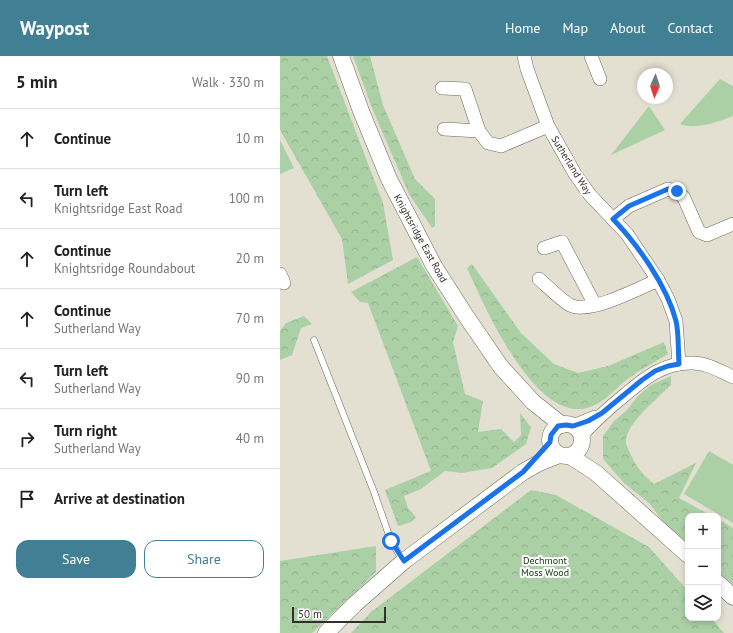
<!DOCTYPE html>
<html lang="en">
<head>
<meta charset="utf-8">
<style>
  body { margin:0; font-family:"PT Sans",sans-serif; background:#f2f2f2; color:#222 }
  .controls { position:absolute; right:12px; bottom:12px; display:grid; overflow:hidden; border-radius:8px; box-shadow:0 2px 6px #0003 }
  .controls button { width:36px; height:36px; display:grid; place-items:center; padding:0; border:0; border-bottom:1px solid #e0e0e0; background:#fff; color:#222; font:20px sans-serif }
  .compass { position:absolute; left:357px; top:12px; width:36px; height:36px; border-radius:50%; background:#fff; box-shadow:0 2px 6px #0003; rotate:183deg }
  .scale { position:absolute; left:12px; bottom:10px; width:94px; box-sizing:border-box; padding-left:4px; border:2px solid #32302b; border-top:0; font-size:11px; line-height:14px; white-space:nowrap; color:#32302b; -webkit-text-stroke:3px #fff; paint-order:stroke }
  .stop { position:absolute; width:12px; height:12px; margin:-9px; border:3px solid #1a73e8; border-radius:50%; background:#fff }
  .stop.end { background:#1a73e8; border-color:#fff; box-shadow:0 1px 4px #0008 }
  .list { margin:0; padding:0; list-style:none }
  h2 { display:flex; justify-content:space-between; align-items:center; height:52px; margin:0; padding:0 16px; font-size:17px }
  h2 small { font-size:13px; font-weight:400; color:#767676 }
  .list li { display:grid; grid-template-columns:26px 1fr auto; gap:12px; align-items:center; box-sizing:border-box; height:60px; padding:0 16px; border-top:1px solid #e0e0e0 }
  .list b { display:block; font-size:15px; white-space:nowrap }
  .list p { margin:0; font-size:13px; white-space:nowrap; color:#767676 }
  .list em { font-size:13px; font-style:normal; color:#767676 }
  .actions { display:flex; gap:8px; padding:12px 16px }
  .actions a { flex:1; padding:9px 0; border:1px solid #418094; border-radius:12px; text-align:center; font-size:14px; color:#418094 }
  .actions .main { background:#418094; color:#fff }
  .icon { flex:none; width:22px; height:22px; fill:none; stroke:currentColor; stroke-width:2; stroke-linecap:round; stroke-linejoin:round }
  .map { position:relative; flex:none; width:453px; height:577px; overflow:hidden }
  header { display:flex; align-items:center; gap:24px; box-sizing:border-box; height:56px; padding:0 20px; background:#418094; color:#fff }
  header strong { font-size:19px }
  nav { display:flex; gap:22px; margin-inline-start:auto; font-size:14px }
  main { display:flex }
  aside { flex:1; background:#fff }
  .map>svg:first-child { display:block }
  .green { fill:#abd0a6 }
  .forest { fill:url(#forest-crowns) }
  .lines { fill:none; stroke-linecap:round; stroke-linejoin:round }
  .service-casing { stroke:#6c6a5c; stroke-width:7 }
  .minor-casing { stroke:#6c6a5c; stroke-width:14 }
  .tertiary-casing { stroke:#6c6a5c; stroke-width:17 }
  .service { stroke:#fff; stroke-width:6 }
  .minor { stroke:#fff; stroke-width:13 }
  .tertiary { stroke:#fff; stroke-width:16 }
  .route { stroke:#1a73e8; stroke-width:5 }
  .labels { text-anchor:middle; stroke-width:4; stroke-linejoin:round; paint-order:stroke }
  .street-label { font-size:10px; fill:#32302b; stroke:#fff }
  .park-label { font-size:10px; fill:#11370c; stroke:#fff }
</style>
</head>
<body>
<header>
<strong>Waypost</strong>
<nav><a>Home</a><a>Map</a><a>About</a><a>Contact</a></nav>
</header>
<main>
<aside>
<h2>5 min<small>Walk · 330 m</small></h2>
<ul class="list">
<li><svg class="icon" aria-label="ahead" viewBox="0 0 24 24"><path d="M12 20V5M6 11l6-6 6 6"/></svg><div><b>Continue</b></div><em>10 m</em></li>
<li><svg class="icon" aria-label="left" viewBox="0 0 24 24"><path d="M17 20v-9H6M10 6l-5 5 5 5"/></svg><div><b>Turn left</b><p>Knightsridge East Road</p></div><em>100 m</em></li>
<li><svg class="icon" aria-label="ahead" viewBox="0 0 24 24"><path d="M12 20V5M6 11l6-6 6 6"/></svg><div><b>Continue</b><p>Knightsridge Roundabout</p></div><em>20 m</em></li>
<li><svg class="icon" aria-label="ahead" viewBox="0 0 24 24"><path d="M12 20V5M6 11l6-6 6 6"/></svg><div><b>Continue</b><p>Sutherland Way</p></div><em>70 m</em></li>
<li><svg class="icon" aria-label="left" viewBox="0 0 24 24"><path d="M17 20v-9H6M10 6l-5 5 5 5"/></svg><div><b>Turn left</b><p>Sutherland Way</p></div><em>90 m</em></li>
<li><svg class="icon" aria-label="right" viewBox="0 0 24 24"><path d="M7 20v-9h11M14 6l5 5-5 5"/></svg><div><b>Turn right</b><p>Sutherland Way</p></div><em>40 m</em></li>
<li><svg class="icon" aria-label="arrive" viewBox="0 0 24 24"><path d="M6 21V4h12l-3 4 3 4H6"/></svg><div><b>Arrive at destination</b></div></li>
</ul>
<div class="actions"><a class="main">Save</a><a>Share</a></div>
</aside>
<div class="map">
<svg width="453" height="577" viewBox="0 0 453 577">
  <defs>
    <pattern id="forest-crowns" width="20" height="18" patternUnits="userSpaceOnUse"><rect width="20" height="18" fill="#abd0a6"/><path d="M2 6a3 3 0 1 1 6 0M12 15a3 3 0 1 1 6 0" fill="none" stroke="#94b38f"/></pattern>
  </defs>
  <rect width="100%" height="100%" fill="#e3e0d1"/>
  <g class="green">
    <path d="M 440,23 L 453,30 L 453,60 C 437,66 417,74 400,68 Z"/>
    <path d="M 369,50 L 385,74 L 331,99 Z"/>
    <path d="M 0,84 L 14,112 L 0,118 Z"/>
    <path d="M 429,395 L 453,409 L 453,467 L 404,438 Z"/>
  </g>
  <g class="forest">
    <path d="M 0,0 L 47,0 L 103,147 L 113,204 L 68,228 L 62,183 L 0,74 Z"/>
    <path d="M 73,0 L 90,0 L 103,49 L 135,123 L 155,143 L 155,170 L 152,172 L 129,138 L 92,52 Z"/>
    <path d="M 137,201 L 178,270 L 173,286 L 185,338 L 203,345 L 198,376 L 221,373 L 234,386 L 241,379 L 240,357 L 251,371 L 246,388 L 212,412 L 182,417 L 165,415 L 141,433 L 124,440 L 128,452 L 136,461 L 131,466 L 118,470 L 105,434 L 151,415 L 88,247 L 80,246 L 71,236 Z"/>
    <path d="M 192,208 L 241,277 L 274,308 L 298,317 L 328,310 L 384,286 L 388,298 C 375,306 361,313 349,322 C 335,332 327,345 310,351 C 256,371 204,249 187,212 Z"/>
    <path d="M 24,260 L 32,268 L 21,272 L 12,299 L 0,304 L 0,275 L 6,267 Z"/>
    <path d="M 391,320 L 391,329 C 379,341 344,369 346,387 C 347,391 350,396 351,399 C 356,411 364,420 374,428 L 416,407 L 399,442 L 432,460 L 408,460 L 408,491 L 392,478 L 370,448 L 343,426 L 323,403 L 323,380 L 334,365 L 346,355 L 359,339 L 371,329 Z"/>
    <path d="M 251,434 L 276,439 L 369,491 L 408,535 L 408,562 L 431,562 L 444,577 L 71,577 L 91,556 Z"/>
    <path d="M 438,463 L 453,472 L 453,528 L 438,516 Z"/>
    <path d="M 96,490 L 96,516 L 32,577 L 0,577 L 0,505 Z"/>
  </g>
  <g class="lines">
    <g class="service-casing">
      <path id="service" d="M 34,284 L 94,436 L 111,485 L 123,505"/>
    </g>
    <g class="minor-casing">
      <g id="minor">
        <path d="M 244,0 L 247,13 L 268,70 L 295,118 L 310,139 L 347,178 L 378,224 L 388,243 L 396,265 L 399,308"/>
        <path d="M 311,0 L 320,23"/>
        <path d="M 162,32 L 185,33 L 199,75"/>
        <path d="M 164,73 L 199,75 L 208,87 L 221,90 L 268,70"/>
        <path d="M 333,163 L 349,150 L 388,133 L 397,135 L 404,142 L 419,176 L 427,179 L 453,168"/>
        <path d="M 264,192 L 282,186 L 315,249"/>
        <path d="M 0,218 L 4,227"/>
        <path d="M 259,223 C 266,229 282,245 290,249 C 309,259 360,232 378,224"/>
        <path d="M 293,370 L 315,361"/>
        <path d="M 301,380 C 315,364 330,351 346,338 C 366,321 385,306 413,307 C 427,307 440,315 453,321"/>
      </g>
    </g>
    <g class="tertiary-casing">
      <g id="tertiary">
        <path d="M 61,0 L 81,55 L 109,123 L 154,210 L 186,260 L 221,311 L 253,346 L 282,369"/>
        <circle cx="286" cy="384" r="16"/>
        <path d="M 290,400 L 316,417 L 408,499"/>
        <path d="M 438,527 L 453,541"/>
        <path d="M 46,577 L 75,548 L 124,505 L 243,416 L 259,407 L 279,399"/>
      </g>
    </g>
    <use href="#service" class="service"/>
    <use href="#minor" class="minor"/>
    <use href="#tertiary" class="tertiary"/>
  </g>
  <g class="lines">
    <path class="route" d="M 111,485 L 124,505 L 243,416 L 270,386 L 271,379 L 278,370 L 286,369 L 293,370 L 308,365 L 322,357 L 362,324 L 375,315 L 388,310 L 399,308 C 398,294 399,278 396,265 C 387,230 358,189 333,163 L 349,150 L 388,133 L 397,135"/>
  </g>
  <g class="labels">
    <g class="street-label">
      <text transform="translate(292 109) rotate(58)" y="4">Sutherland Way</text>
      <text transform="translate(141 182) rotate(61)" y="4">Knightsridge East Road</text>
    </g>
    <g class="park-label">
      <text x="265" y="508">Dechmont<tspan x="265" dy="12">Moss Wood</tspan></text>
    </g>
  </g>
</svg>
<div class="controls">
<button>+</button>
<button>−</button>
<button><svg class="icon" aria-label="layers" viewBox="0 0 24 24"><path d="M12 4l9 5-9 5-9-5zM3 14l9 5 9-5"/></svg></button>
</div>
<svg class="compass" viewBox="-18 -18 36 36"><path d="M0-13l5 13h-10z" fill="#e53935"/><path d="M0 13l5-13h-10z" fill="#767676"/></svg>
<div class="scale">50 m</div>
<div class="stop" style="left:111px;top:485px"></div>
<div class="stop end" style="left:397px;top:135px"></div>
</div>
</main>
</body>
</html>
